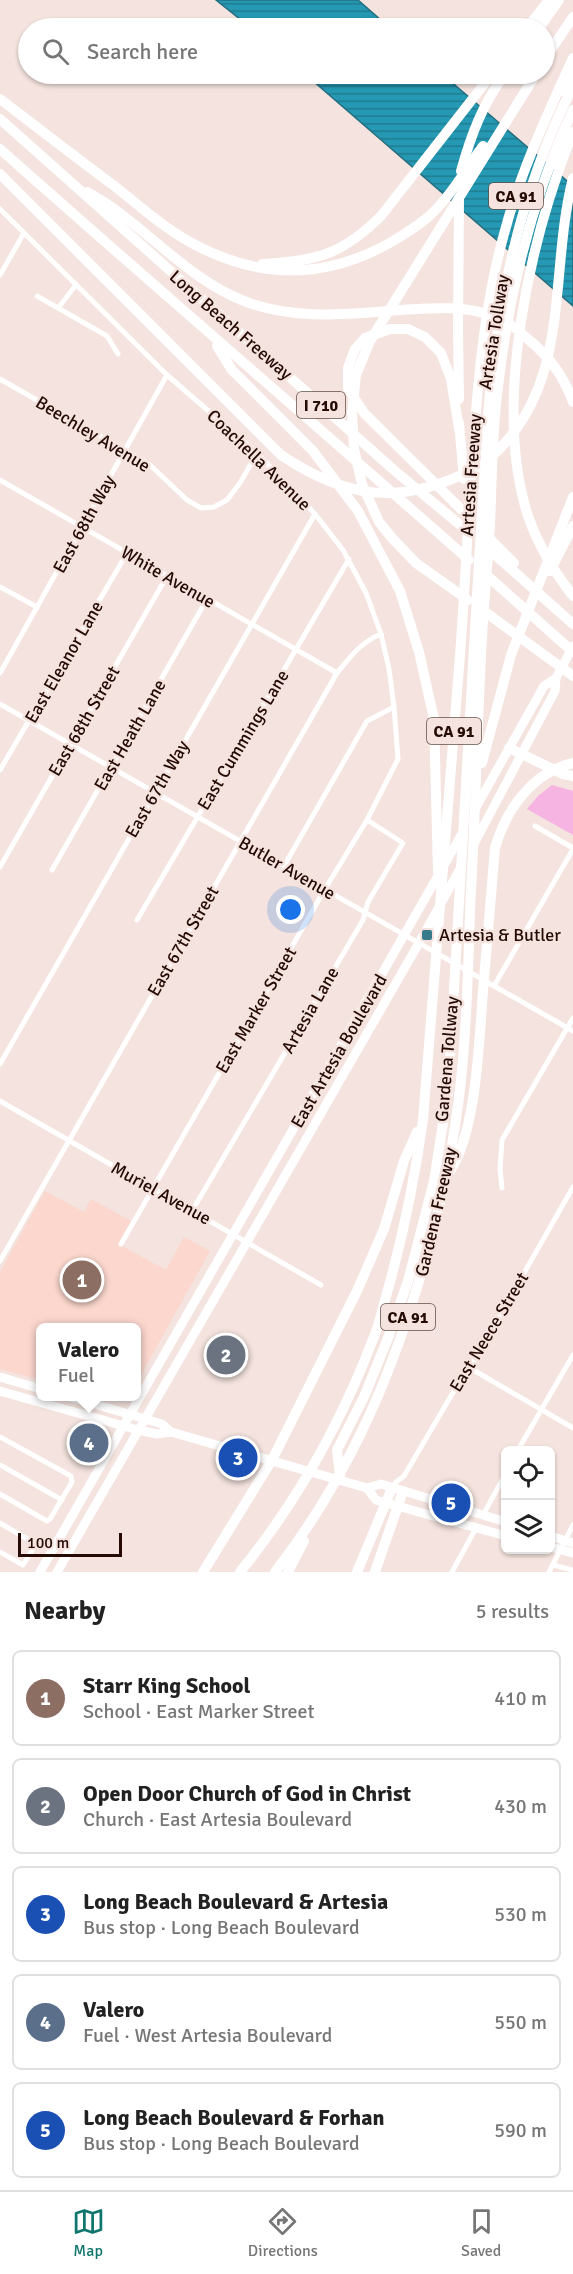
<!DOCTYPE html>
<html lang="en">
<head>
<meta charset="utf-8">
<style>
  body { margin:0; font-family:Signika,sans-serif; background:#f6f6f6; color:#222 }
  .controls { position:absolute; right:18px; bottom:18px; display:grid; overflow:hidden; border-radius:9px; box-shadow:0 2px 4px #0004 }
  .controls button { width:54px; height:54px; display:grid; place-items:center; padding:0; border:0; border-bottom:2px solid #e0e0e0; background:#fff; color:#222; font:30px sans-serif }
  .scale { position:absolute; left:18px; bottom:15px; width:104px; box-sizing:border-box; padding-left:6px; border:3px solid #260b05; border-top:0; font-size:16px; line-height:21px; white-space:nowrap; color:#260b05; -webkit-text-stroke:4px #f4e3de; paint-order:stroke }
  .you { position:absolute; left:291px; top:910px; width:21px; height:21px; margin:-15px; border:4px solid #fff; border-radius:50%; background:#1a73e8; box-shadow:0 0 0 9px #1a73e833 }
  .badge { display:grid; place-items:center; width:39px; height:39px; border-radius:50%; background:#0f766e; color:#fff; font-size:20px; font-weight:700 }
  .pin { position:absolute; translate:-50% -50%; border:3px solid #fff; box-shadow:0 2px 6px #0006 }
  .popup { position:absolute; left:36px; top:1323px; width:105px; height:78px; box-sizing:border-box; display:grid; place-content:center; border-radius:9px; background:#fff; filter:drop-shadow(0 2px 4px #0005); font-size:20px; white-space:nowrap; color:#767676 }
  .popup b { font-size:22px; color:#222 }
  .popup::after { content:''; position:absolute; left:50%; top:100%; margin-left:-12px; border:12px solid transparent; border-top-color:#fff }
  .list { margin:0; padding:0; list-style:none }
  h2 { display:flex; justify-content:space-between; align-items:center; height:78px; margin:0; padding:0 24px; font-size:26px }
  h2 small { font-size:20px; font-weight:400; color:#767676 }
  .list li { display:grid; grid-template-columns:39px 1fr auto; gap:18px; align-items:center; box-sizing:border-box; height:96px; margin:0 12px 12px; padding:0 12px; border:2px solid #e0e0e0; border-radius:9px }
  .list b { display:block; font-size:22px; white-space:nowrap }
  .list p { margin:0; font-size:20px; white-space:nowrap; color:#767676 }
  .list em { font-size:20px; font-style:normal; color:#767676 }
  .icon { flex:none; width:33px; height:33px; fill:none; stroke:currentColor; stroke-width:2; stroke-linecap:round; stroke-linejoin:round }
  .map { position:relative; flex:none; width:573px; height:1572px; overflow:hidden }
  .search { position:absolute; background:#fff; box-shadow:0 2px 4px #0004; left:18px; right:18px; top:18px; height:66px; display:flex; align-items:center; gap:15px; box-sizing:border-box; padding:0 21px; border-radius:33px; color:#767676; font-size:22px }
  .sheet { height:618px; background:#fff }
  nav { display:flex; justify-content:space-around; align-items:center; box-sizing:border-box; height:84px; border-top:2px solid #e0e0e0; background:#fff; font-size:16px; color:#767676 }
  nav a { display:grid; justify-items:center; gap:3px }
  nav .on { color:#0f766e }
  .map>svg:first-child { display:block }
  .built { fill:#fbd7cd }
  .park { fill:#f6b4e3 }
  .water { fill:url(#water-rules); stroke:#256e7f; stroke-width:1.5 }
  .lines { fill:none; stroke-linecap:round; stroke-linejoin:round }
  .minor { stroke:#fff; stroke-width:5 }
  .primary { stroke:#fff; stroke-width:9 }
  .motorway { stroke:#fff; stroke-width:10 }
  .poi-dot { fill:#387a8b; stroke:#f4e3de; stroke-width:2 }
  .labels { text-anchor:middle; stroke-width:5; stroke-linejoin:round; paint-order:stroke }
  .shield { fill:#f4e3de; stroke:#644c46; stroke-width:1.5 }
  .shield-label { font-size:16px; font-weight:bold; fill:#260b05 }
  .street-label { font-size:18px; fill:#260b05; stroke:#f4e3de }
  .poi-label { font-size:18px; fill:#260b05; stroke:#f4e3de; text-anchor:start }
</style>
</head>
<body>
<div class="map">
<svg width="573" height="1572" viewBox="0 0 573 1572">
  <defs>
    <pattern id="water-rules" width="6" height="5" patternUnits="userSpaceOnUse" patternTransform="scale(1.5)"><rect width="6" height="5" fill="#2599b3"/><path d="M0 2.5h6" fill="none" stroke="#207b90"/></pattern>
  </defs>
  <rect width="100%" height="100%" fill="#f4e3de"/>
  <path class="built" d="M 45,1191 L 84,1212 L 91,1199 L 131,1221 L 118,1244 L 166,1270 L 184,1237 L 210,1251 L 137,1382 L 137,1328 L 41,1328 L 41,1380 L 0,1369 L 0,1272 Z"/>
  <path class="park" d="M 552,785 L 573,791 L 573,835 L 527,809 L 538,796 Z"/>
  <g class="water">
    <path d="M 216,0 L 358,0 L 390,28 L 251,28 Z"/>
    <path d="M 305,74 L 442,74 L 573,186 L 573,306 Z"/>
  </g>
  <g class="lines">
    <g class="minor">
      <path d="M 0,209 L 167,375 L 257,453 L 315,514 L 343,550 L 366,593 L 381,634 L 389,669 L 394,707 L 398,759 L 367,820 L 325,889 L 121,1244"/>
      <path d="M 0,275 L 24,233"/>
      <path d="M 37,296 L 107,336 L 118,354"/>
      <path d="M 58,308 L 76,285"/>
      <path d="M 0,379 L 149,464 L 187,500 L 201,508 L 214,507 L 227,500 L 240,483 L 257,453"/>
      <path d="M 0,480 L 337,673"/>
      <path d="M 0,587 L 37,607"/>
      <path d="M 0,673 L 167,375"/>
      <path d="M 0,704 L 573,1031"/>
      <path d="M 0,770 L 127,553"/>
      <path d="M 535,826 L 573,848"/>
      <path d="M 284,866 L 367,721 L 394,707"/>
      <path d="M 0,867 L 167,576"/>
      <path d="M 52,870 L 207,599"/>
      <path d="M 137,920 L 349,559"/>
      <path d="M 494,986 L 573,849"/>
      <path d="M 0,1064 L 315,514"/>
      <path d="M 0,1101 L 321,1285"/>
      <path d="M 502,1188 L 500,1169 L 502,1140 L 573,1018"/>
      <path d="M 192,1211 L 363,920 L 368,902 L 403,843 L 367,820"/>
      <path d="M 0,1261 L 337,673 C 350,657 361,642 381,634"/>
      <path d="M 470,1368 L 573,1428"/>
      <path d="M 0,1437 L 71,1476 L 72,1482 L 50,1519 L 47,1521 L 0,1494"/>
      <path d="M 518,1450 L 573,1355"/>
      <path d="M 0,1465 L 62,1500"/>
      <path d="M 392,1488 L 396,1482 L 404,1476 L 458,1384 L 470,1368 L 573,1187"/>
      <path d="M 483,1515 L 506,1473"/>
      <path d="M 0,1523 L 36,1544 L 23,1565 L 0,1552"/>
      <path d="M 553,1565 L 573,1570"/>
      <path d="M 452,1572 L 476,1528"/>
      <path d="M 549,1572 L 573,1525"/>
    </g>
    <g class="primary">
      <path d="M 475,809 L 544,686 L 556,678 L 573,646"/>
      <path d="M 474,844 L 555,691 L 556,678"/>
      <path d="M 0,1377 L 41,1389"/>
      <path d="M 0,1391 L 138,1430 L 157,1434 L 171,1432 L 367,1488 L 381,1484 L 506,1522"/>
      <path d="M 67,1396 L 162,1424 L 171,1432"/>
      <path d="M 367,1488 L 376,1500 L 379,1501 L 506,1536"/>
      <path d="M 550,1536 L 573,1543"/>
      <path d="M 550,1547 L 573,1553"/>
      <path d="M 40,1572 L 463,832"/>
      <path d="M 57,1572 L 419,943 L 460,869"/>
    </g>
    <g class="motorway">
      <path d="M 527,28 L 549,0"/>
      <path d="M 539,28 L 559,0"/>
      <path d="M 544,60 L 573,17"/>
      <path d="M 565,92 L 573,75"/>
      <path d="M 0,99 C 38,128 75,157 113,185 C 138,204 162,227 190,242 C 258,280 326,280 393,241 C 405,234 417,226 427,218 C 450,198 465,170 483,146"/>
      <path d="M 0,119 L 395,471 L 470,533"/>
      <path d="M 573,132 C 530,239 492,404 528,516 C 538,545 554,572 573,596"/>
      <path d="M 0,149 C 155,287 313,422 469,560"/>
      <path d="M 461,171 C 471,135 483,103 505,74"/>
      <path d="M 0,174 L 281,455 C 348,500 403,506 476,468"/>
      <path d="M 87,192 C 143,222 183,277 244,301 C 294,321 348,314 401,310 C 433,308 465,305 495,317 C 508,321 519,331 529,340 C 550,357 564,377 573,402"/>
      <path d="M 459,198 L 458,330 L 459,399"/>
      <path d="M 262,264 C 316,261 342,255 381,216 L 492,74"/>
      <path d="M 217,346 L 232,370 L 313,451 L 358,511 L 400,591 L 419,652 L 434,719 L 438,872"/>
      <path d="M 459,423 L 464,479"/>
      <path d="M 459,429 L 451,379 L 441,353 L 425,337 L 408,329 L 390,329 L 365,338 L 355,349 L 348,368 L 348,388 L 364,413 L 470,518"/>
      <path d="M 491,457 C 573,384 548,276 573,178"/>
      <path d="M 487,536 L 514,563"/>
      <path d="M 484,545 L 573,624"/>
      <path d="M 550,571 L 573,526"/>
      <path d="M 483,572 L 573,652"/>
      <path d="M 468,600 L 416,563 L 392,538 L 379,522 L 362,484 L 354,449 L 352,413 L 356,375 L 370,341 L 536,74"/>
      <path d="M 481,609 L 573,676"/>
      <path d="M 509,748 L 563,774 L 573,776"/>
      <path d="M 482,763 L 511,655 L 573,497"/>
      <path d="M 450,1171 C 477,1130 479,1040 483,991 C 487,943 491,895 495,848 C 506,810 532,772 573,763"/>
      <path d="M 340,1475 L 337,1450 L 364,1397 L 388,1338 L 408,1281 L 434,1181 L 448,1091 L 486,442 C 494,317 516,199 573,86"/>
      <path d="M 203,1572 L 272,1460 L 357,1291 L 384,1229 L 404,1161 L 417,1132"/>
      <path d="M 240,1572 C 297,1502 343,1419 375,1334 C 381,1319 384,1302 389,1286 C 404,1231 415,1177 423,1120 C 435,965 448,810 460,655 C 466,574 469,492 476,411 C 481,351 488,292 504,234 C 520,173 547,115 573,58"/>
      <path d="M 275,1572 C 344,1483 387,1388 419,1281 C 439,1215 454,1148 461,1080 C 468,1017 468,953 471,890 C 476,806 477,722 482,638 C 484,600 488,562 490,524 C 492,481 492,438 497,395 C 508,296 531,200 573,110"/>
      <path d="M 288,1572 L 304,1541"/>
      <path d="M 357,1572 L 392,1488"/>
      <path d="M 375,1572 L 403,1491"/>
    </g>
  </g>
  <rect class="poi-dot" x="421" y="929" width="12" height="12" rx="3"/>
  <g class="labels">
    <g class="shield">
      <rect x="489" y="183" width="54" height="26" rx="4.5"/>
      <rect x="297" y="392" width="48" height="26" rx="4.5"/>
      <rect x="427" y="718" width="54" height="26" rx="4.5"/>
      <rect x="381" y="1304" width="54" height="26" rx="4.5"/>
    </g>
    <g class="shield-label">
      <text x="516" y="202">CA 91</text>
      <text x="321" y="411">I 710</text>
      <text x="454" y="737">CA 91</text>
      <text x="408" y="1323">CA 91</text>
    </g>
    <g class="street-label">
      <text transform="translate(231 325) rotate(41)" y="6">Long Beach Freeway</text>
      <text transform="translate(494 332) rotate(-81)" y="6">Artesia Tollway</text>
      <text transform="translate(93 434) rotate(31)" y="6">Beechley Avenue</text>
      <text transform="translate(259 460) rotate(44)" y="6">Coachella Avenue</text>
      <text transform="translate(471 475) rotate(-86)" y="6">Artesia Freeway</text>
      <text transform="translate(84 524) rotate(-61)" y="6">East 68th Way</text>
      <text transform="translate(168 577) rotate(30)" y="6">White Avenue</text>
      <text transform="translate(64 662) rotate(-60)" y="6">East Eleanor Lane</text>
      <text transform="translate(84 721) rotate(-60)" y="6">East 68th Street</text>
      <text transform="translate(130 735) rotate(-60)" y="6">East Heath Lane</text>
      <text transform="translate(243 740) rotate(-59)" y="6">East Cummings Lane</text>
      <text transform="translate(157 789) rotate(-60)" y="6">East 67th Way</text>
      <text transform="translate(287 868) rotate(30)" y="6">Butler Avenue</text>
      <text transform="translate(183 941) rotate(-60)" y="6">East 67th Street</text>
      <text transform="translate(256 1010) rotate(-60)" y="6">East Marker Street</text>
      <text transform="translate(310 1010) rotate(-60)" y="6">Artesia Lane</text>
      <text transform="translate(339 1051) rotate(-60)" y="6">East Artesia Boulevard</text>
      <text transform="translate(447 1059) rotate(-85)" y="6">Gardena Tollway</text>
      <text transform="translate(161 1193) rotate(29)" y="6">Muriel Avenue</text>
      <text transform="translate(436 1212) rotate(-77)" y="6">Gardena Freeway</text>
      <text transform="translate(489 1332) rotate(-59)" y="6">East Neece Street</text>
    </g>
    <g class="poi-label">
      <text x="439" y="941">Artesia &amp; Butler</text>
    </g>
  </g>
</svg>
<div class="controls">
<button><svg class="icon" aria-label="locate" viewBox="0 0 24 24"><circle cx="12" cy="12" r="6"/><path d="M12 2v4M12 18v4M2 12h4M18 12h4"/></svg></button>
<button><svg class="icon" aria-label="layers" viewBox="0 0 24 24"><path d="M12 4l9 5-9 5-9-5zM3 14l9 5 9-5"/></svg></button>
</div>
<div class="scale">100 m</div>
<div class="you"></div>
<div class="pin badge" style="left:82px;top:1280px;background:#8d6e63">1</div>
<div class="pin badge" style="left:226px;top:1355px;background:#6b7280">2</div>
<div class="pin badge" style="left:238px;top:1458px;background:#1a4fb4">3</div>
<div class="pin badge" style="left:89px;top:1443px;background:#5c6f8a">4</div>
<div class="popup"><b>Valero</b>Fuel</div>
<div class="pin badge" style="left:451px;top:1503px;background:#1a4fb4">5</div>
<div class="search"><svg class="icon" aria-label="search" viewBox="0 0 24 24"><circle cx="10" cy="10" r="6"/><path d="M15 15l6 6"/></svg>Search here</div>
</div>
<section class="sheet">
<h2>Nearby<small>5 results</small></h2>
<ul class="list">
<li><span class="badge" style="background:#8d6e63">1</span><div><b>Starr King School</b><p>School · East Marker Street</p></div><em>410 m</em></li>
<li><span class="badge" style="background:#6b7280">2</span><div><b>Open Door Church of God in Christ</b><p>Church · East Artesia Boulevard</p></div><em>430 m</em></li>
<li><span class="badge" style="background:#1a4fb4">3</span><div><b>Long Beach Boulevard &amp; Artesia</b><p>Bus stop · Long Beach Boulevard</p></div><em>530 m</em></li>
<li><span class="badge" style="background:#5c6f8a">4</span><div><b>Valero</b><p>Fuel · West Artesia Boulevard</p></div><em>550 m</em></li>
<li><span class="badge" style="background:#1a4fb4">5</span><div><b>Long Beach Boulevard &amp; Forhan</b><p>Bus stop · Long Beach Boulevard</p></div><em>590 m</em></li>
</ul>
</section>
<nav>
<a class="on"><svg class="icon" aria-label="map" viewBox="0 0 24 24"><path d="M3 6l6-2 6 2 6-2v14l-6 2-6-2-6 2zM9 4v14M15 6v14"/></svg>Map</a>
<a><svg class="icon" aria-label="directions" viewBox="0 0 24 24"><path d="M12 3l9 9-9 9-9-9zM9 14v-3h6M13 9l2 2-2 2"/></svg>Directions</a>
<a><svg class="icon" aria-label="saved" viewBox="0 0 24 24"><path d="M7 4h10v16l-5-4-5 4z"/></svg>Saved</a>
</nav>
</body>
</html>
